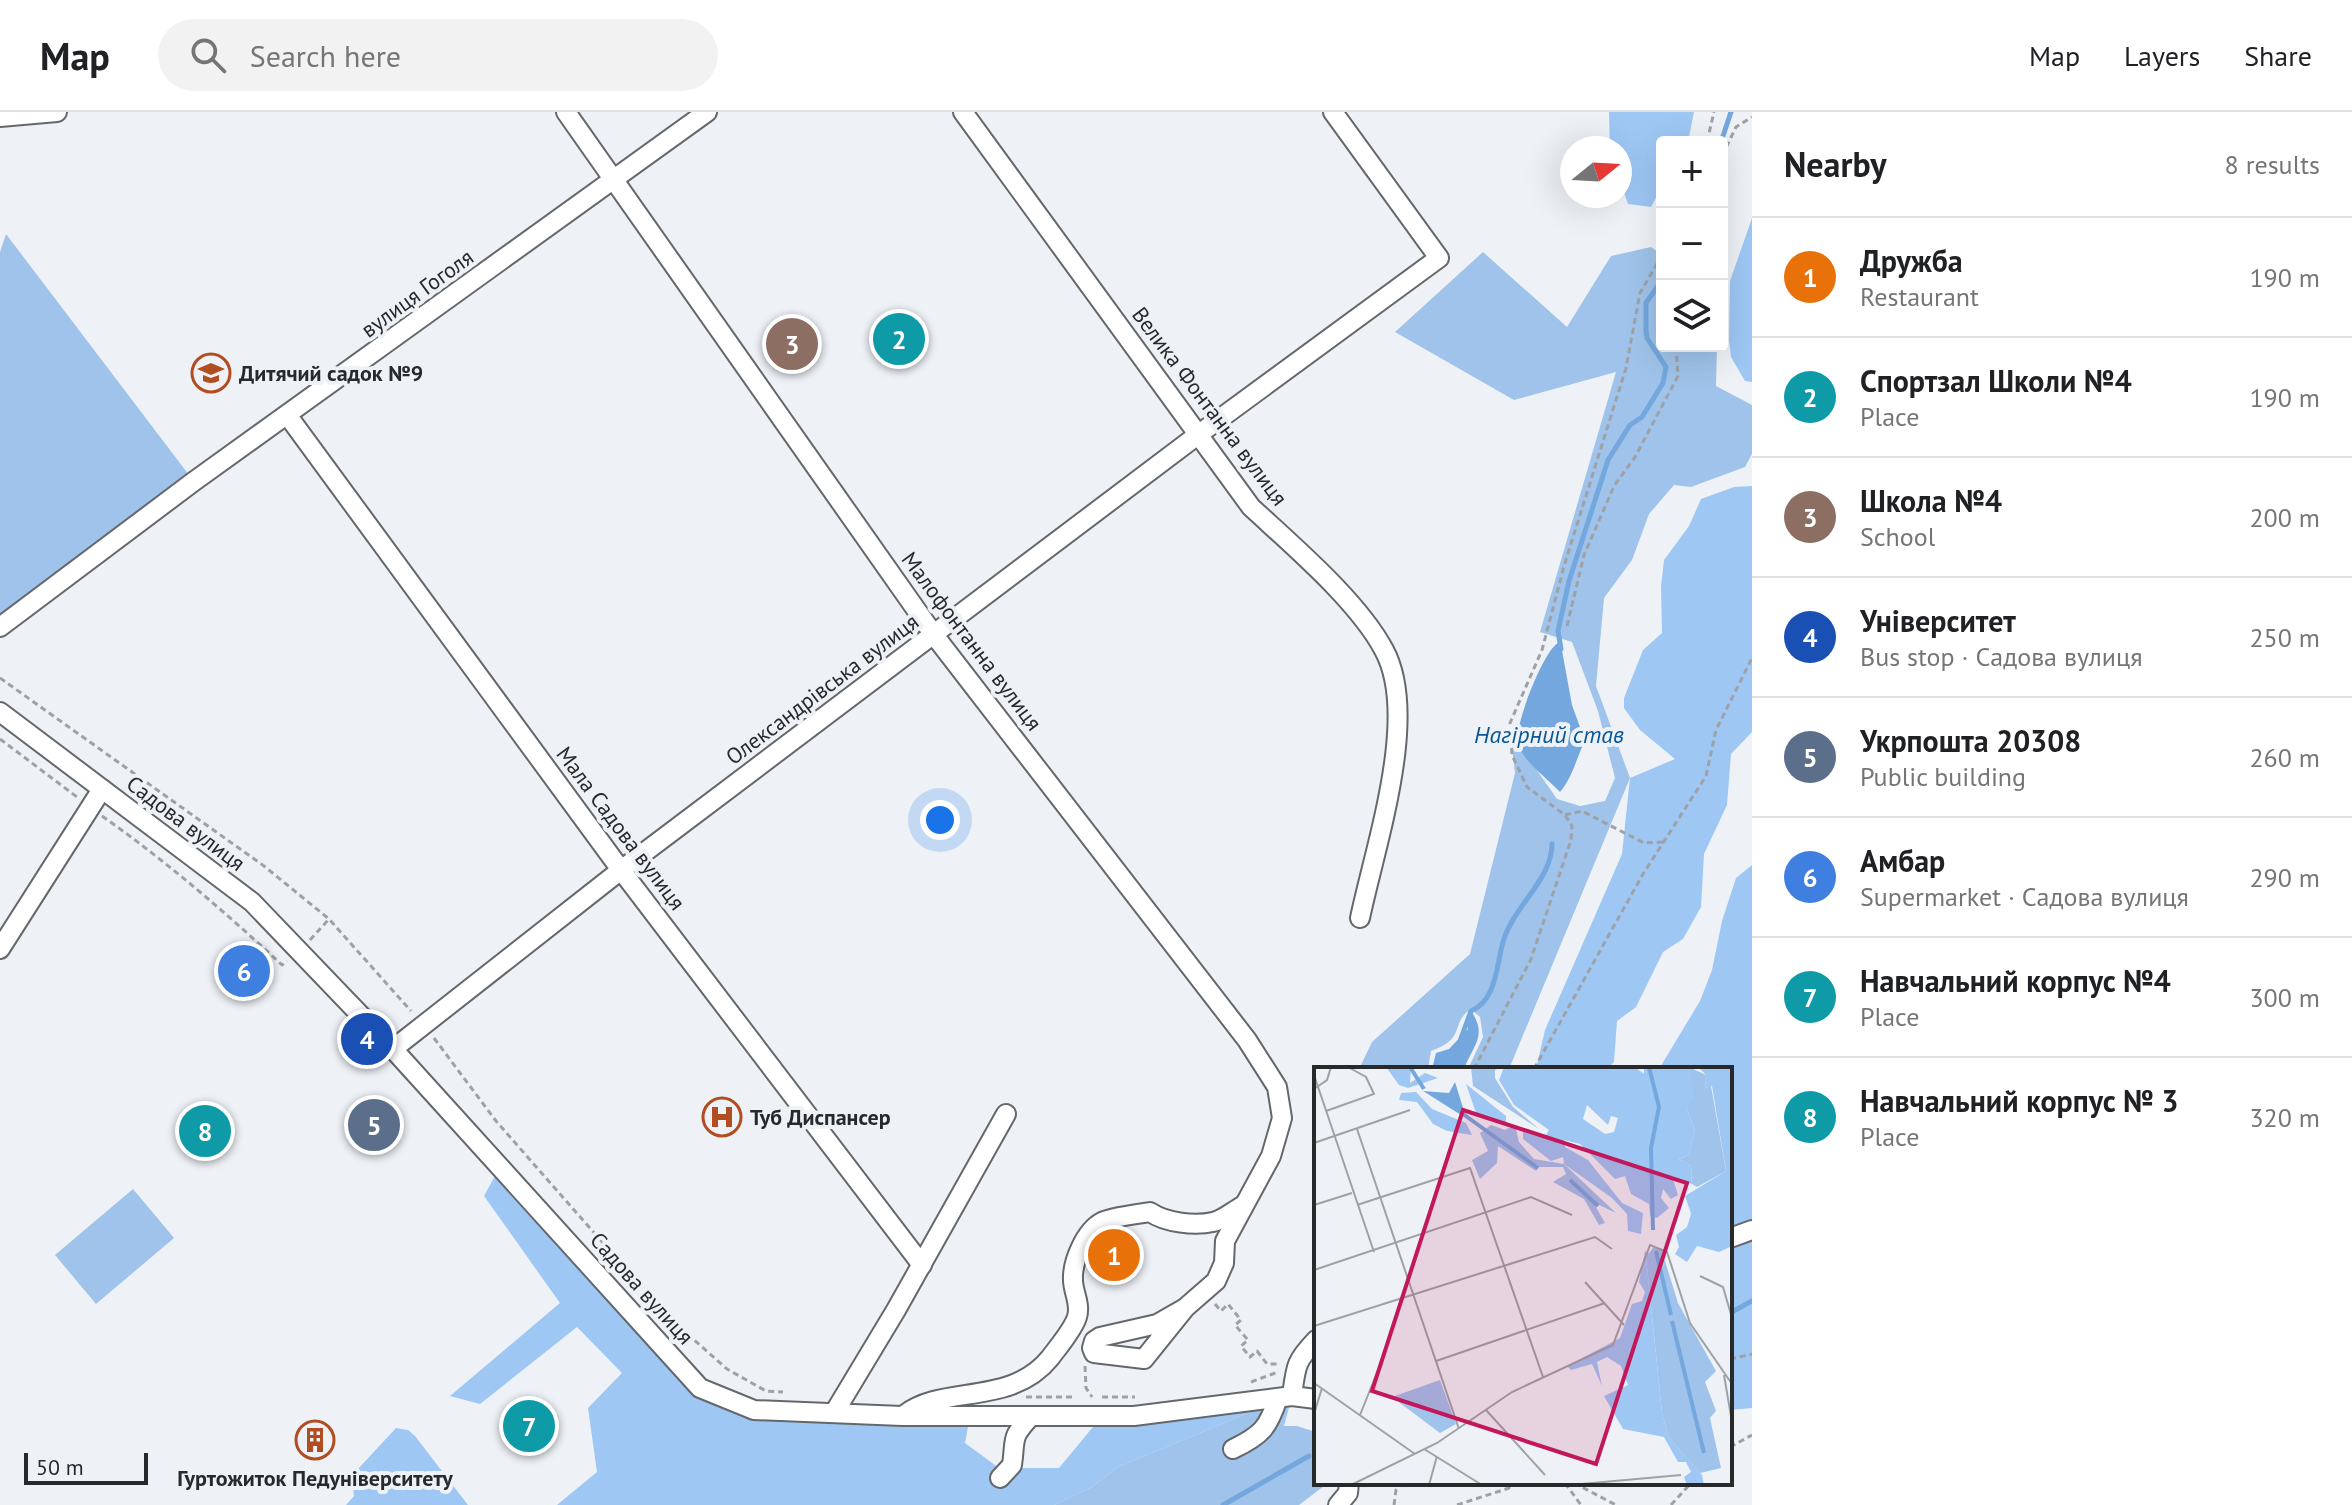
<!DOCTYPE html>
<html lang="en">
<head>
<meta charset="utf-8">
<style>
  body { margin:0; font-family:"PT Sans",sans-serif; background:#f2f2f2; color:#202124 }
  .controls { position:absolute; right:24px; top:24px; display:grid; overflow:hidden; border-radius:8px; box-shadow:0 8px 32px #0002 }
  .controls button { width:72px; height:72px; display:grid; place-items:center; padding:0; border:0; border-bottom:2px solid #e0e0e0; background:#fff; color:#202124; font:40px sans-serif }
  .compass { position:absolute; left:1560px; top:24px; width:72px; height:72px; border-radius:50%; background:#fff; box-shadow:0 8px 32px #0002; rotate:72deg }
  .scale { position:absolute; left:24px; bottom:20px; width:124px; box-sizing:border-box; padding-left:8px; border:4px solid #28292b; border-top:0; font-size:22px; line-height:28px; white-space:nowrap; color:#28292b; -webkit-text-stroke:6px #eef2f7; paint-order:stroke }
  .you { position:absolute; left:940px; top:708px; width:28px; height:28px; margin:-20px; border:6px solid #fff; border-radius:50%; background:#1a73e8; box-shadow:0 0 0 12px #1a73e833 }
  .badge { display:grid; place-items:center; width:52px; height:52px; border-radius:50%; background:#1a73e8; color:#fff; font-size:26px; font-weight:700 }
  .pin { position:absolute; translate:-50% -50%; border:4px solid #fff; box-shadow:0 2px 8px #0006 }
  .list { margin:0; padding:0; list-style:none }
  h2 { display:flex; justify-content:space-between; align-items:center; height:104px; margin:0; padding:0 32px; font-size:34px }
  h2 small { font-size:26px; font-weight:400; color:#757577 }
  .list li { display:grid; grid-template-columns:52px 1fr auto; gap:24px; align-items:center; box-sizing:border-box; height:120px; padding:0 32px; border-top:2px solid #e0e0e0 }
  .list b { display:block; font-size:30px; white-space:nowrap }
  .list p { margin:0; font-size:26px; white-space:nowrap; color:#757577 }
  .list em { font-size:26px; font-style:normal; color:#757577 }
  .icon { flex:none; width:44px; height:44px; fill:none; stroke:currentColor; stroke-width:2; stroke-linecap:round; stroke-linejoin:round }
  .map { position:relative; flex:none; width:1752px; height:1393px; overflow:hidden }
  header { display:flex; align-items:center; gap:48px; box-sizing:border-box; height:112px; padding:0 40px; background:#fff; border-bottom:2px solid #e0e0e0 }
  header strong { font-size:38px }
  nav { display:flex; gap:44px; margin-inline-start:auto; font-size:28px }
  .search { width:560px; height:72px; background:#f2f2f2; display:flex; align-items:center; gap:20px; box-sizing:border-box; padding:0 28px; border-radius:44px; color:#757577; font-size:30px }
  main { display:flex }
  aside { flex:1; background:#fff }
  .map>svg:first-child { display:block }
  .green { fill:#9fc3ea }
  .forest { fill:#9ec7f4 }
  .water { fill:#74a7dd }
  .lines { fill:none; stroke-linecap:round; stroke-linejoin:round }
  .stream { stroke:#74a7dd; stroke-width:5 }
  .minor-casing { stroke:#64686c; stroke-width:22 }
  .path { stroke:#9ea1a5; stroke-width:3; stroke-dasharray:6 4; stroke-linecap:butt }
  .minor { stroke:#fff; stroke-width:18 }
  .labels { text-anchor:middle; stroke-width:8; stroke-linejoin:round; paint-order:stroke }
  .street-label { font-size:22px; fill:#28292b; stroke:#eef2f7 }
  .poi-label { font-size:22px; font-weight:bold; fill:#28292b; stroke:#eef2f7; text-anchor:start }
  .water-label { font-size:24px; font-style:italic; fill:#095799; stroke:#eef2f7 }
  .inset-river { fill:none; stroke:#74a7dd; stroke-width:4 }
  .inset-road { fill:none; stroke:#9fa2a5; stroke-width:2 }
  .view { fill:#c2185b; fill-opacity:0.15; stroke:#c2185b; stroke-width:4 }
  .inset-edge { fill:none; stroke:#28292b; stroke-width:4 }
</style>
</head>
<body>
<header>
<strong>Map</strong>
<div class="search"><svg class="icon" aria-label="search" viewBox="0 0 24 24"><circle cx="10" cy="10" r="6"/><path d="M15 15l6 6"/></svg>Search here</div>
<nav><a>Map</a><a>Layers</a><a>Share</a></nav>
</header>
<main>
<div class="map">
<svg width="1752" height="1393" viewBox="0 0 1752 1393">
  <rect width="100%" height="100%" fill="#eef2f7"/>
  <g class="green">
    <path d="M 6,122 L 189,363 L 0,512 L 0,140 Z"/>
    <path d="M 1651,135 L 1662,143 L 1662,234 L 1717,234 L 1716,274 L 1752,293 L 1752,342 L 1745,355 L 1691,375 L 1674,373 L 1649,402 L 1632,448 L 1604,486 L 1596,574 L 1630,666 L 1509,957 L 1468,957 L 1483,925 L 1480,905 L 1471,897 C 1450,910 1467,927 1431,939 L 1428,957 L 1359,957 L 1372,930 L 1470,842 L 1515,661 L 1512,636 L 1518,631 L 1557,687 L 1580,694 L 1605,689 L 1615,666 L 1598,599 L 1572,530 L 1540,520 L 1616,260 L 1514,288 L 1395,220 L 1483,140 L 1567,215 L 1611,144 Z"/>
    <path d="M 133,1077 L 174,1126 L 96,1192 L 55,1143 Z"/>
    <path d="M 1260,1296 L 1284,1314 L 1297,1314 L 1316,1320 L 1316,1371 L 1328,1371 L 1299,1393 L 1054,1393 L 1092,1375 L 1118,1355 Z"/>
  </g>
  <g class="forest">
    <path d="M 1609,0 L 1694,0 L 1688,30 L 1662,30 L 1662,75 L 1651,95 L 1628,92 L 1620,69 L 1620,36 L 1610,36 Z"/>
    <path d="M 1752,106 L 1752,270 L 1745,269 L 1731,245 L 1729,228 L 1730,169 Z"/>
    <path d="M 1752,374 L 1752,620 L 1731,642 L 1727,693 L 1704,742 L 1701,795 L 1683,827 L 1663,840 L 1636,895 L 1617,909 L 1614,950 L 1607,957 L 1536,957 L 1545,918 L 1622,742 L 1630,666 L 1675,647 L 1640,618 L 1624,596 L 1624,586 L 1643,538 L 1662,521 L 1661,475 L 1664,448 L 1689,414 L 1701,387 L 1734,375 Z"/>
    <path d="M 1752,753 L 1752,1296 L 1730,1298 L 1730,957 L 1659,957 L 1700,889 L 1712,858 L 1722,809 L 1736,766 Z"/>
    <path d="M 500,1055 L 700,1276 L 754,1298 L 970,1304 L 965,1331 L 999,1356 L 1059,1356 L 1102,1304 L 1292,1284 L 1284,1314 L 1260,1296 L 1118,1355 L 1092,1375 L 1054,1393 L 557,1393 L 597,1360 L 588,1296 L 622,1261 L 577,1215 L 480,1292 L 450,1284 L 560,1191 L 484,1084 Z"/>
    <path d="M 396,1316 L 408,1318 L 415,1324 L 468,1393 L 346,1393 L 354,1384 L 352,1367 L 358,1357 Z"/>
  </g>
  <g class="water">
    <path d="M 1558,531 L 1561,533 L 1572,593 L 1585,629 C 1576,646 1573,665 1560,680 C 1547,666 1525,651 1518,633 C 1512,619 1543,539 1558,531 Z"/>
    <path d="M 1471,899 C 1488,924 1473,933 1464,957 L 1432,957 L 1436,941 L 1449,937 L 1468,917 L 1467,905 Z"/>
  </g>
  <g class="lines">
    <g class="stream">
      <path d="M 1721,30 L 1731,0"/>
      <path d="M 1561,537 L 1558,519 L 1569,469 L 1608,348 L 1630,313 L 1642,305 L 1663,271 L 1666,255 L 1647,226 L 1646,219 L 1646,191 L 1662,168"/>
      <path d="M 1460,929 L 1471,899 C 1498,888 1496,850 1504,827 C 1515,793 1552,767 1552,732"/>
      <path d="M 1730,1201 L 1752,1189"/>
      <path d="M 1223,1393 L 1309,1344"/>
    </g>
    <g class="minor-casing">
      <g id="minor">
        <path d="M 566,0 L 934,523 L 1247,928 L 1277,975 L 1282,1006 L 1271,1044 L 1225,1129 L 1224,1151 L 1216,1169 L 1185,1196 L 1144,1247 L 1094,1241 L 1092,1236 L 1094,1229 L 1100,1225 L 1157,1212 L 1185,1196"/>
        <path d="M 963,0 L 1251,395 C 1293,434 1358,489 1384,538 C 1420,604 1375,734 1360,806"/>
        <path d="M 0,5 L 57,0"/>
        <path d="M 288,304 L 621,758 L 922,1153"/>
        <path d="M 0,515 L 193,370 L 707,0"/>
        <path d="M 0,600 L 252,790 L 393,937 L 700,1276 L 754,1298 L 902,1304 L 1134,1304 L 1292,1284 L 1316,1287"/>
        <path d="M 0,837 L 102,677"/>
        <path d="M 393,937 L 621,758 L 1199,322 L 1439,146 L 1333,0"/>
        <path d="M 1730,1126 L 1752,1118"/>
        <path d="M 1292,1284 C 1296,1254 1295,1250 1316,1228"/>
        <path d="M 834,1301 L 896,1198 L 1006,1002"/>
        <path d="M 904,1303 C 943,1272 1010,1295 1050,1246 C 1058,1235 1073,1218 1077,1205 C 1081,1192 1073,1180 1073,1168 C 1072,1150 1085,1119 1102,1110 C 1111,1105 1139,1102 1150,1100 C 1166,1111 1195,1114 1213,1110 C 1223,1108 1233,1099 1242,1094"/>
        <path d="M 1233,1337 C 1262,1323 1268,1316 1278,1286"/>
        <path d="M 1000,1366 L 1012,1353 C 1016,1325 1010,1327 1031,1304"/>
        <path d="M 1338,1393 L 1348,1381 L 1349,1371"/>
      </g>
    </g>
    <g class="path">
      <path d="M 1707,30 L 1714,0"/>
      <path d="M 1722,44 L 1736,15 L 1752,5"/>
      <path d="M 1567,514 L 1584,443 L 1614,374 L 1635,345 L 1678,264 L 1676,234"/>
      <path d="M 0,566 L 264,754 L 329,807 L 411,899"/>
      <path d="M 0,627 L 77,685"/>
      <path d="M 1565,703 L 1582,699 L 1644,731 L 1665,730"/>
      <path d="M 102,704 C 166,749 225,800 282,853 L 287,849"/>
      <path d="M 310,828 L 329,807"/>
      <path d="M 434,926 L 496,1009 L 667,1204 L 727,1257 L 766,1279 L 783,1280"/>
      <path d="M 1474,957 L 1531,847 L 1571,728 L 1572,714 L 1565,703 L 1527,675 L 1512,643 L 1510,611 L 1542,538 L 1564,454 L 1626,256 L 1640,181 L 1662,143"/>
      <path d="M 1534,957 L 1643,762 L 1706,664 L 1716,618 L 1752,546"/>
      <path d="M 1215,1192 L 1221,1199 L 1228,1192 L 1241,1208 L 1235,1213 L 1248,1228 L 1241,1234 L 1250,1245 L 1257,1239 L 1267,1252 L 1280,1252"/>
      <path d="M 1730,1247 L 1752,1242"/>
      <path d="M 1085,1254 L 1086,1276 L 1092,1285"/>
      <path d="M 1251,1270 L 1278,1260"/>
      <path d="M 1026,1285 L 1075,1285"/>
      <path d="M 1102,1285 L 1135,1285"/>
      <path d="M 1730,1335 L 1752,1323"/>
      <path d="M 1565,1371 L 1581,1393"/>
      <path d="M 1574,1371 L 1616,1393"/>
      <path d="M 1394,1393 L 1396,1378 L 1402,1371"/>
      <path d="M 1457,1393 L 1509,1376 L 1510,1371"/>
      <path d="M 1671,1393 L 1691,1371"/>
    </g>
    <use href="#minor" class="minor"/>
  </g>
  <defs>
    <g id="school-ring" transform="scale(2)"><circle r="9.5" fill="#eef2f7" stroke="#b24c21" stroke-width="1.5"/><path d="M0-5L7-2L0 1L-7-2ZM-4 1L0 2.5L4 1V4Q0 6-4 4Z" fill="#b24c21"/></g>
    <g id="hospital-ring" transform="scale(2)"><circle r="9.5" fill="#eef2f7" stroke="#b24c21" stroke-width="1.5"/><path d="M-5-5h3v3.5h4V-5h3V5h-3V1.5h-4V5h-3Z" fill="#b24c21"/></g>
    <g id="building-ring" transform="scale(2)"><circle r="9.5" fill="#eef2f7" stroke="#b24c21" stroke-width="1.5"/><path d="M-4-6H4V6H1V3H-1V6H-4ZM-2.5-4.3h1.7v1.8h-1.7ZM.8-4.3h1.7v1.8H.8ZM-2.5-1h1.7V.8h-1.7ZM.8-1h1.7V.8H.8Z" fill="#b24c21"/></g>
  </defs>
  <g fill-rule="evenodd">
    <use href="#school-ring" x="211" y="261"/>
    <use href="#hospital-ring" x="722" y="1005"/>
    <use href="#building-ring" x="315" y="1328"/>
  </g>
  <g class="labels">
    <g class="street-label">
      <text transform="translate(417 181) rotate(-36)" y="8">вулиця Гоголя</text>
      <text transform="translate(1210 294) rotate(53)" y="8">Велика Фонтанна вулиця</text>
      <text transform="translate(972 529) rotate(53)" y="8">Малофонтанна вулиця</text>
      <text transform="translate(822 577) rotate(-37)" y="8">Олександрівська вулиця</text>
      <text transform="translate(186 711) rotate(37)" y="8">Садова вулиця</text>
      <text transform="translate(621 716) rotate(53)" y="8">Мала Садова вулиця</text>
      <text transform="translate(642 1176) rotate(48)" y="8">Садова вулиця</text>
    </g>
    <g class="poi-label">
      <text x="239" y="269">Дитячий садок №9</text>
      <text x="750" y="1013">Туб Диспансер</text>
      <text x="315" y="1374" text-anchor="middle">Гуртожиток Педуніверситету</text>
    </g>
    <g class="water-label">
      <text x="1549" y="631">Нагірний став</text>
    </g>
  </g>
  <g transform="translate(1314 955)">
    <rect width="418" height="418" fill="#eef2f7"/>
    <path d="M 188,0 L 181,3 L 181,11 L 199,40 L 225,62 L 159,19 L 157,0 ZM 375,0 L 392,8 L 391,21 L 397,19 L 412,104 L 383,120 L 378,117 L 377,99 L 365,92 L 375,88 L 381,63 L 373,42 ZM 177,58 L 191,63 L 201,58 L 205,75 L 220,92 L 250,97 L 302,146 L 279,135 L 291,156 L 285,158 L 270,132 L 239,115 L 252,107 L 249,100 L 225,100 L 222,104 L 184,79 L 183,96 L 166,112 L 158,93 L 174,84 L 166,66 ZM 339,181 L 347,181 L 364,236 L 402,304 L 391,315 L 402,344 L 396,351 L 407,401 L 386,406 L 355,371 L 348,346 L 332,190 ZM 126,313 L 142,357 L 126,366 L 78,330 Z" fill="#9fc3ea"/>
    <path d="M 72,0 L 97,0 L 96,16 L 111,6 L 124,11 L 94,21 L 85,18 ZM 190,0 L 321,0 L 330,7 L 330,0 L 375,0 L 381,29 L 373,42 L 381,63 L 375,88 L 365,92 L 377,99 L 378,117 L 358,109 L 364,128 L 357,132 L 349,122 L 347,131 L 355,141 L 343,151 L 336,149 L 335,137 L 317,127 L 311,109 L 301,112 L 266,77 L 250,73 L 251,80 L 274,93 L 308,136 L 329,146 L 327,167 L 314,164 L 313,147 L 298,131 L 250,97 L 249,90 L 237,94 L 209,72 L 209,62 L 232,68 L 235,63 L 200,38 L 185,13 ZM 273,38 L 294,58 L 297,49 L 304,51 L 300,65 L 291,67 L 269,52 ZM 384,0 L 418,0 L 418,179 L 405,185 L 383,179 L 373,195 L 361,187 L 365,180 L 362,168 L 373,160 L 377,147 L 371,129 L 412,104 L 398,19 L 391,21 L 392,8 ZM 152,17 L 192,49 L 192,58 L 162,46 ZM 102,25 L 118,42 L 152,56 L 158,68 L 133,64 L 119,57 L 103,35 L 85,33 L 87,26 ZM 331,184 L 336,187 L 332,190 L 348,346 L 355,371 L 388,408 L 390,418 L 373,418 L 370,410 L 377,405 L 372,395 L 364,395 L 350,370 L 309,362 L 290,329 L 314,318 L 307,299 L 293,290 L 283,295 L 288,319 L 278,297 L 257,303 L 253,299 L 306,271 L 318,237 L 328,234 L 331,225 L 325,215 Z" fill="#9ec7f4" fill-rule="evenodd"/>
    <path d="M 141,15 L 150,44 L 147,48 L 109,24 L 135,26 Z" fill="#74a7dd"/>
    <path class="inset-river" d="M 96,0 L 110,22M 335,0 L 345,40 L 337,81 L 339,163M 149,47 L 224,101M 256,113 L 284,139M 342,184 L 357,248M 358,254 L 390,386"/>
    <path class="inset-road" d="M 0,8 L 60,185M 0,22 L 13,13 L 17,0M 12,44 L 60,27 L 52,10 L 34,0M 43,62 L 145,362M 0,76 L 96,43M 0,138 L 38,126M 43,138 L 156,101 L 229,310M 0,203 L 217,130 L 258,148M 386,209 L 409,220 L 418,251M 271,215 L 310,258M 0,259 L 281,170 L 298,182M 122,294 L 291,236M 410,308 L 418,355M 0,316 L 101,387M 172,343 L 231,408M 0,347 L 8,321M 46,348 L 64,303M 110,382 L 168,418M 37,418 L 123,376 L 198,325 L 299,278 L 336,178 L 353,185 L 376,256 L 418,317M 115,418 L 123,389M 256,418 L 367,408"/>
    <path class="view" d="M 149,43 L 373,116 L 282,397 L 58,324 Z"/>
    <rect width="418" height="418" class="inset-edge"/>
  </g>
</svg>
<div class="controls">
<button>+</button>
<button>−</button>
<button><svg class="icon" aria-label="layers" viewBox="0 0 24 24"><path d="M12 4l9 5-9 5-9-5zM3 14l9 5 9-5"/></svg></button>
</div>
<svg class="compass" viewBox="-18 -18 36 36"><path d="M0-13l5 13h-10z" fill="#e53935"/><path d="M0 13l5-13h-10z" fill="#757577"/></svg>
<div class="scale">50 m</div>
<div class="you"></div>
<div class="pin badge" style="left:1114px;top:1143px;background:#e8710a">1</div>
<div class="pin badge" style="left:899px;top:227px;background:#0f9aa8">2</div>
<div class="pin badge" style="left:792px;top:232px;background:#8d6e63">3</div>
<div class="pin badge" style="left:367px;top:927px;background:#1a4fb4">4</div>
<div class="pin badge" style="left:374px;top:1013px;background:#5c6f8a">5</div>
<div class="pin badge" style="left:244px;top:859px;background:#3f7fe0">6</div>
<div class="pin badge" style="left:529px;top:1314px;background:#0f9aa8">7</div>
<div class="pin badge" style="left:205px;top:1019px;background:#0f9aa8">8</div>
</div>
<aside>
<h2>Nearby<small>8 results</small></h2>
<ul class="list">
<li><span class="badge" style="background:#e8710a">1</span><div><b>Дружба</b><p>Restaurant</p></div><em>190 m</em></li>
<li><span class="badge" style="background:#0f9aa8">2</span><div><b>Спортзал Школи №4</b><p>Place</p></div><em>190 m</em></li>
<li><span class="badge" style="background:#8d6e63">3</span><div><b>Школа №4</b><p>School</p></div><em>200 m</em></li>
<li><span class="badge" style="background:#1a4fb4">4</span><div><b>Університет</b><p>Bus stop · Садова вулиця</p></div><em>250 m</em></li>
<li><span class="badge" style="background:#5c6f8a">5</span><div><b>Укрпошта 20308</b><p>Public building</p></div><em>260 m</em></li>
<li><span class="badge" style="background:#3f7fe0">6</span><div><b>Амбар</b><p>Supermarket · Садова вулиця</p></div><em>290 m</em></li>
<li><span class="badge" style="background:#0f9aa8">7</span><div><b>Навчальний корпус №4</b><p>Place</p></div><em>300 m</em></li>
<li><span class="badge" style="background:#0f9aa8">8</span><div><b>Навчальний корпус № 3</b><p>Place</p></div><em>320 m</em></li>
</ul>
</aside>
</main>
</body>
</html>
